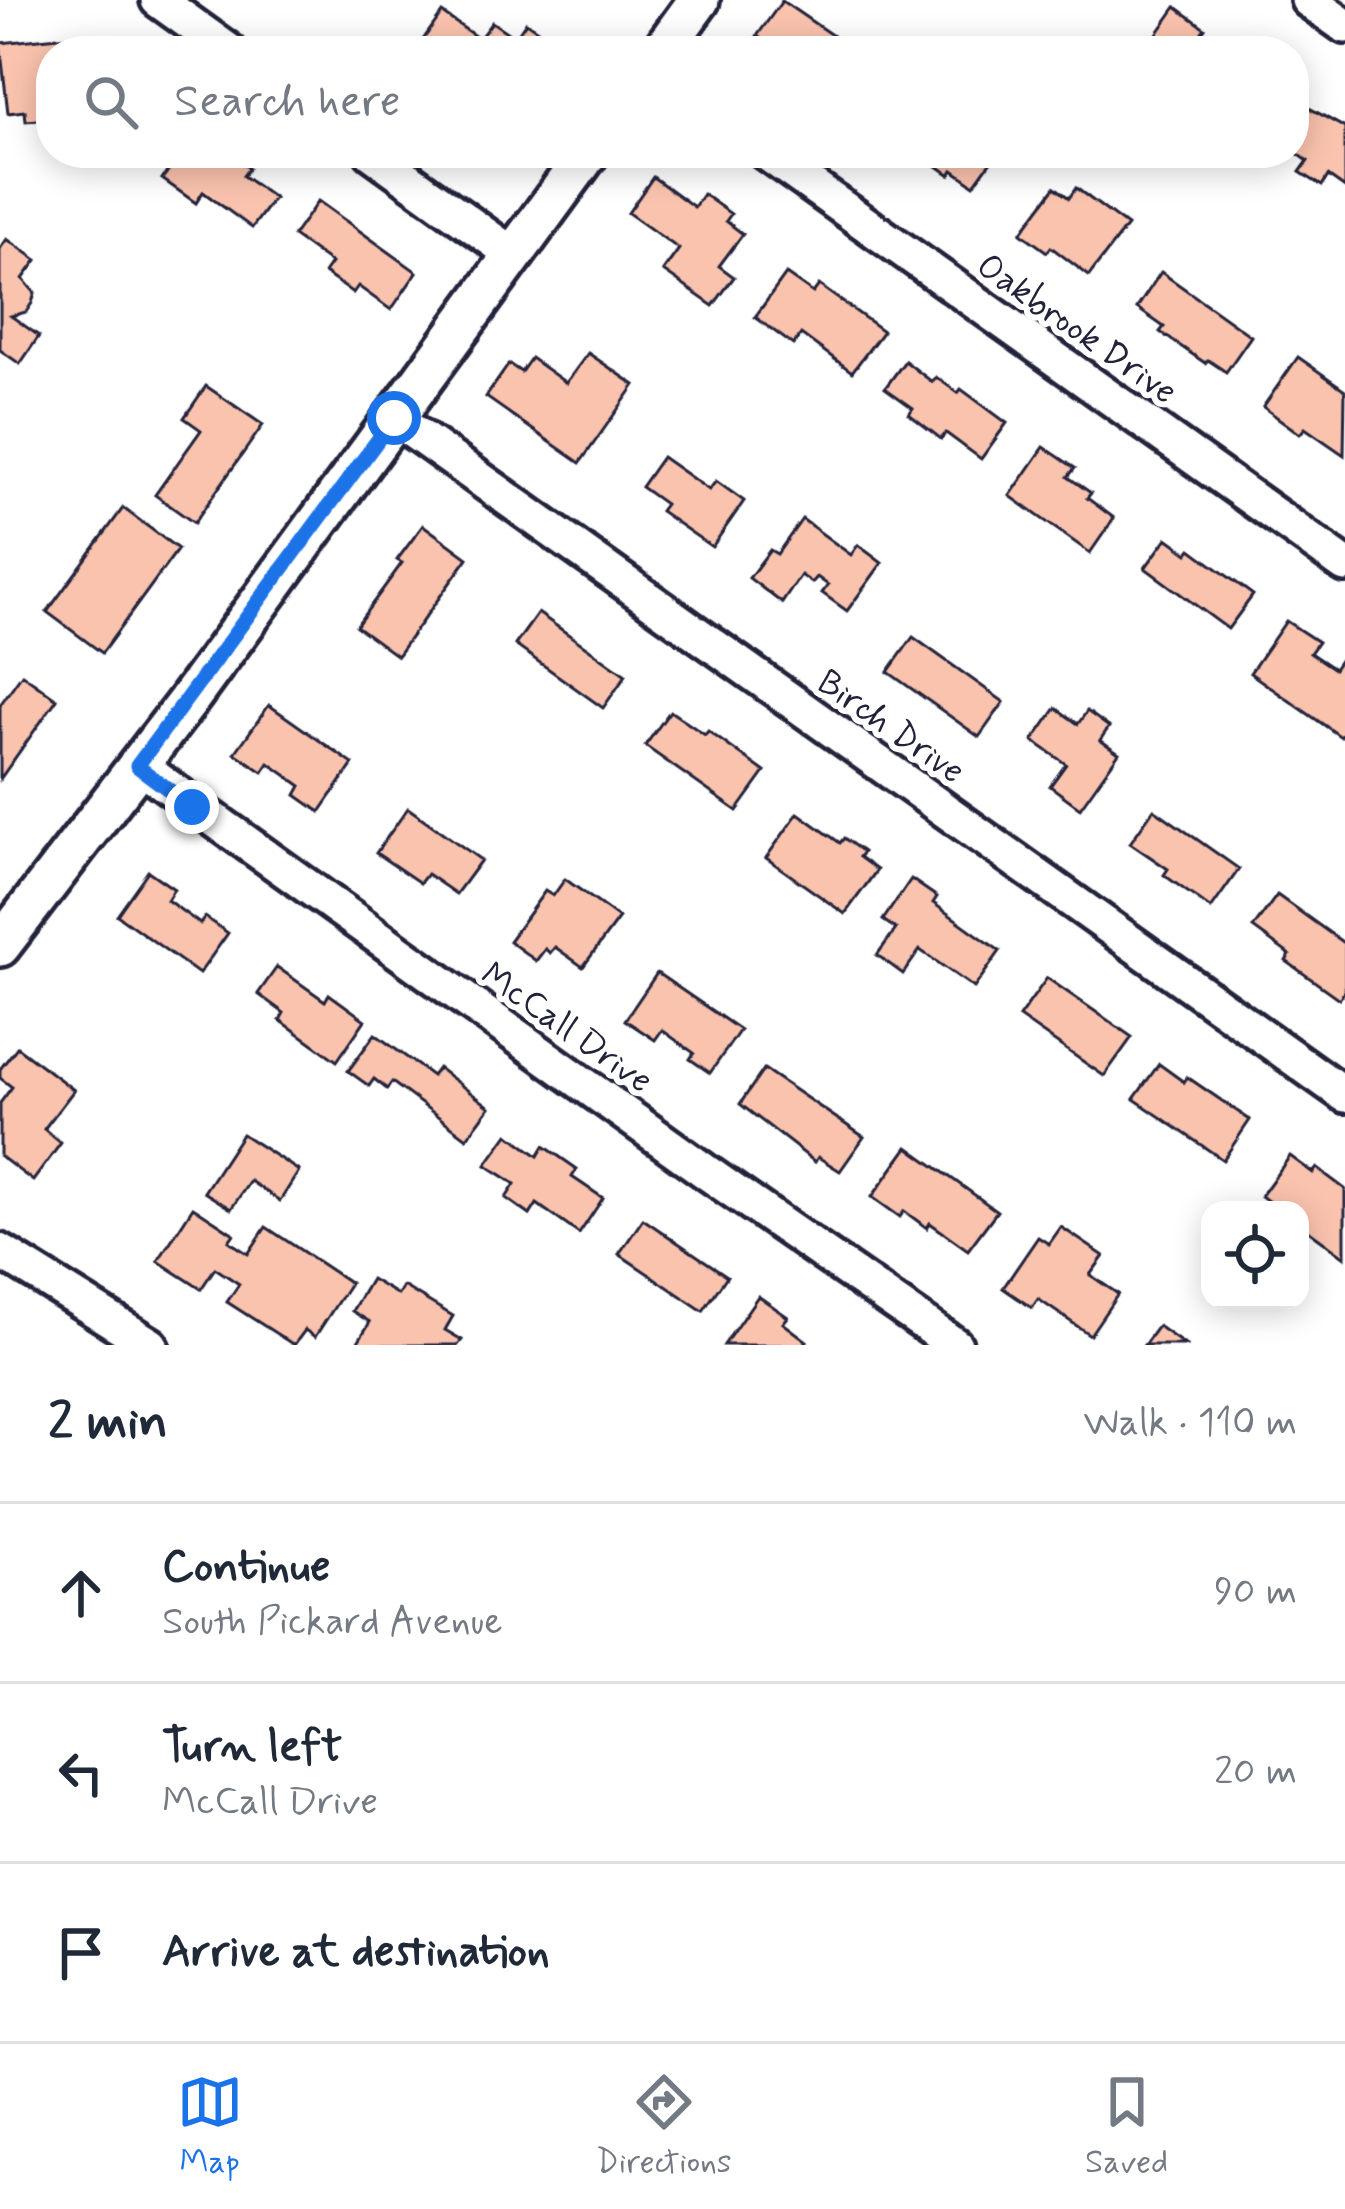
<!DOCTYPE html>
<html lang="en">
<head>
<meta charset="utf-8">
<style>
  body { margin:0; font-family:Mynerve,sans-serif; background:#f2f2f3; color:#1f2937 }
  .controls { position:absolute; right:36px; bottom:36px; display:grid; overflow:hidden; border-radius:24px; box-shadow:0 6px 30px #0003 }
  .controls button { width:108px; height:108px; display:grid; place-items:center; padding:0; border:0; border-bottom:3px solid #e0e1e3; background:#fff; color:#1f2937; font:60px sans-serif }
  .stop { position:absolute; width:36px; height:36px; margin:-27px; border:9px solid #1a73e8; border-radius:50%; background:#fff }
  .stop.end { background:#1a73e8; border-color:#fff; box-shadow:0 3px 12px #0008 }
  .list { margin:0; padding:0; list-style:none }
  h2 { display:flex; justify-content:space-between; align-items:center; height:156px; margin:0; padding:0 48px; font-size:51px }
  h2 small { font-size:39px; font-weight:400; color:#747a83 }
  .list li { display:grid; grid-template-columns:78px 1fr auto; gap:36px; align-items:center; box-sizing:border-box; height:180px; padding:0 48px; border-top:3px solid #e0e1e3 }
  .list b { display:block; font-size:45px; white-space:nowrap }
  .list p { margin:0; font-size:39px; white-space:nowrap; color:#747a83 }
  .list em { font-size:39px; font-style:normal; color:#747a83 }
  .icon { flex:none; width:66px; height:66px; fill:none; stroke:currentColor; stroke-width:2; stroke-linecap:round; stroke-linejoin:round }
  .map { position:relative; flex:none; width:1345px; height:1345px; overflow:hidden }
  .search { position:absolute; background:#fff; box-shadow:0 6px 30px #0003; left:36px; right:36px; top:36px; height:132px; display:flex; align-items:center; gap:30px; box-sizing:border-box; padding:0 42px; border-radius:48px; color:#747a83; font-size:45px }
  .sheet { height:696px; background:#fff }
  nav { display:flex; justify-content:space-around; align-items:center; box-sizing:border-box; height:168px; border-top:3px solid #e0e1e3; background:#fff; font-size:33px; color:#747a83 }
  nav a { display:grid; justify-items:center; gap:6px }
  nav .on { color:#1a73e8 }
  .map>svg:first-child { display:block }
  .building { fill:#fac3ae; stroke:#22223b; stroke-width:3 }
  .lines { fill:none; stroke-linecap:round; stroke-linejoin:round }
  .minor-casing { stroke:#22223b; stroke-width:42 }
  .tertiary-casing { stroke:#22223b; stroke-width:48 }
  .minor { stroke:#fff; stroke-width:33 }
  .tertiary { stroke:#fff; stroke-width:39 }
  .route { stroke:#1a73e8; stroke-width:15 }
  .labels { text-anchor:middle; stroke-width:12; stroke-linejoin:round; paint-order:stroke }
  .street-label { font-size:36px; fill:#22223b; stroke:#fff }
</style>
</head>
<body>
<div class="map">
<svg width="1345" height="1345" viewBox="0 0 1345 1345">
  <rect width="100%" height="100%" fill="#fff"/>
  <filter id="ink" filterUnits="userSpaceOnUse"><feTurbulence type="fractalNoise" baseFrequency=".00833" numOctaves="2"/><feDisplacementMap in="SourceGraphic" scale="24" xChannelSelector="R" yChannelSelector="G"/><feConvolveMatrix kernelMatrix="1 2 1 2 8 2 1 2 1" color-interpolation-filters="sRGB"/></filter>
  <g filter="url(#ink)">
    <g class="building">
      <path d="M 782,1 L 855,51 L 779,51 L 757,36 Z"/>
      <path d="M 1176,7 L 1205,28 L 1202,32 L 1224,51 L 1145,51 Z"/>
      <path d="M 442,13 L 479,39 L 492,22 L 515,38 L 526,22 L 552,40 L 545,51 L 415,51 Z"/>
      <path d="M 88,34 L 89,51 L 51,51 L 51,119 L 26,121 L 25,111 L 8,113 L 0,43 Z"/>
      <path d="M 1295,100 L 1345,128 L 1345,188 L 1328,176 L 1322,186 L 1300,172 L 1308,161 L 1294,151 Z"/>
      <path d="M 181,153 L 228,153 L 249,168 L 243,176 L 274,198 L 252,228 L 203,192 L 196,203 L 162,179 Z"/>
      <path d="M 910,153 L 997,153 L 974,185 L 953,170 L 950,175 L 923,156 L 920,160 Z"/>
      <path d="M 653,177 L 694,207 L 703,194 L 731,214 L 726,221 L 743,234 L 719,266 L 734,277 L 713,306 L 663,271 L 679,249 L 628,213 Z"/>
      <path d="M 1055,187 L 1069,198 L 1076,188 L 1127,226 L 1089,276 L 1051,247 L 1047,252 L 1021,233 Z"/>
      <path d="M 318,201 L 417,272 L 391,310 L 358,286 L 353,293 L 324,273 L 331,263 L 293,236 Z"/>
      <path d="M 7,239 L 37,260 L 23,279 L 35,293 L 32,303 L 26,312 L 11,316 L 39,336 L 20,364 L 0,350 L 0,249 Z"/>
      <path d="M 1161,272 L 1251,336 L 1226,372 L 1208,360 L 1205,363 L 1160,332 L 1164,327 L 1137,308 Z"/>
      <path d="M 786,274 L 813,293 L 819,285 L 883,331 L 852,372 L 801,334 L 793,345 L 755,317 Z"/>
      <path d="M 588,353 L 635,385 L 580,463 L 486,397 L 509,364 L 521,372 L 531,358 L 566,383 Z"/>
      <path d="M 1298,357 L 1345,390 L 1344,455 L 1305,428 L 1300,434 L 1263,407 Z"/>
      <path d="M 905,361 L 932,382 L 936,377 L 958,393 L 961,389 L 1007,423 L 981,459 L 946,433 L 941,439 L 909,414 L 913,408 L 885,388 Z"/>
      <path d="M 206,386 L 263,425 L 194,523 L 155,495 L 201,430 L 184,418 Z"/>
      <path d="M 1044,447 L 1075,468 L 1068,477 L 1091,493 L 1087,498 L 1114,518 L 1090,553 L 1010,496 Z"/>
      <path d="M 662,457 L 709,490 L 716,481 L 744,501 L 712,547 L 660,511 L 665,504 L 641,487 Z"/>
      <path d="M 123,508 L 178,549 L 102,653 L 47,612 Z"/>
      <path d="M 802,519 L 851,555 L 858,545 L 882,563 L 847,611 L 822,593 L 828,585 L 817,577 L 812,583 L 801,575 L 782,603 L 749,578 L 770,550 L 777,554 Z"/>
      <path d="M 423,525 L 468,558 L 397,656 L 356,626 L 402,563 L 397,560 Z"/>
      <path d="M 1167,538 L 1188,553 L 1191,549 L 1253,595 L 1228,629 L 1145,568 Z"/>
      <path d="M 538,613 L 626,675 L 603,708 L 515,645 Z"/>
      <path d="M 1286,621 L 1318,642 L 1310,653 L 1334,669 L 1345,653 L 1345,731 L 1341,737 L 1250,673 Z"/>
      <path d="M 913,637 L 1004,702 L 979,737 L 888,672 Z"/>
      <path d="M 22,674 L 57,699 L 0,779 L 0,705 Z"/>
      <path d="M 269,705 L 353,764 L 320,812 L 296,795 L 301,786 L 269,763 L 263,772 L 235,753 Z"/>
      <path d="M 1056,708 L 1078,724 L 1087,711 L 1109,727 L 1100,740 L 1119,753 L 1080,808 L 1050,786 L 1066,764 L 1033,741 Z"/>
      <path d="M 670,711 L 705,735 L 708,731 L 765,772 L 737,811 L 645,746 Z"/>
      <path d="M 408,808 L 481,860 L 456,894 L 427,874 L 420,883 L 376,853 Z"/>
      <path d="M 1154,809 L 1239,869 L 1211,909 L 1164,875 L 1168,869 L 1130,843 Z"/>
      <path d="M 798,813 L 840,843 L 844,838 L 863,852 L 859,857 L 877,870 L 845,914 L 766,858 Z"/>
      <path d="M 148,871 L 174,889 L 167,900 L 200,924 L 205,917 L 228,933 L 199,974 L 117,915 Z"/>
      <path d="M 565,879 L 619,918 L 583,967 L 555,947 L 550,953 L 545,949 L 536,961 L 509,941 L 545,891 L 553,896 Z"/>
      <path d="M 911,879 L 937,897 L 933,903 L 1000,951 L 974,988 L 920,950 L 903,974 L 877,955 L 896,929 L 883,920 Z"/>
      <path d="M 1277,895 L 1345,944 L 1345,991 L 1339,999 L 1286,961 L 1290,955 L 1253,928 Z"/>
      <path d="M 277,967 L 325,1001 L 329,994 L 365,1020 L 337,1061 L 280,1020 L 284,1013 L 258,994 Z"/>
      <path d="M 657,973 L 740,1030 L 710,1073 L 690,1059 L 694,1053 L 662,1030 L 655,1040 L 625,1020 Z"/>
      <path d="M 1047,978 L 1132,1037 L 1104,1076 L 1019,1017 Z"/>
      <path d="M 375,1034 L 432,1076 L 438,1068 L 490,1107 L 467,1138 L 392,1082 L 387,1089 L 374,1079 L 369,1086 L 348,1071 Z"/>
      <path d="M 17,1047 L 74,1090 L 44,1129 L 61,1143 L 33,1181 L 0,1156 L 0,1103 L 12,1087 L 0,1078 L 0,1069 Z"/>
      <path d="M 1159,1064 L 1184,1082 L 1187,1077 L 1250,1120 L 1223,1160 L 1134,1099 Z"/>
      <path d="M 764,1069 L 864,1137 L 840,1171 L 818,1157 L 815,1162 L 740,1104 Z"/>
      <path d="M 242,1134 L 299,1171 L 280,1201 L 250,1181 L 231,1209 L 204,1192 Z"/>
      <path d="M 508,1134 L 538,1156 L 544,1146 L 577,1169 L 572,1177 L 603,1198 L 579,1234 L 537,1204 L 530,1215 L 506,1198 L 515,1184 L 486,1165 Z"/>
      <path d="M 908,1147 L 997,1211 L 968,1250 L 930,1223 L 927,1228 L 904,1211 L 900,1217 L 872,1197 Z"/>
      <path d="M 1290,1156 L 1313,1173 L 1317,1168 L 1345,1189 L 1345,1257 L 1300,1224 L 1300,1210 L 1280,1210 L 1261,1196 Z"/>
      <path d="M 193,1207 L 234,1234 L 229,1241 L 248,1254 L 266,1227 L 350,1283 L 315,1337 L 305,1330 L 294,1345 L 227,1302 L 239,1284 L 215,1268 L 201,1289 L 158,1261 Z"/>
      <path d="M 643,1219 L 727,1276 L 703,1311 L 619,1254 Z"/>
      <path d="M 1061,1227 L 1104,1256 L 1090,1275 L 1118,1294 L 1090,1335 L 1038,1299 L 1032,1308 L 1003,1288 L 1038,1237 L 1049,1244 Z"/>
      <path d="M 371,1279 L 398,1295 L 403,1286 L 453,1316 L 445,1330 L 462,1340 L 458,1345 L 356,1345 L 370,1322 L 352,1311 Z"/>
      <path d="M 758,1296 L 788,1317 L 783,1323 L 807,1341 L 804,1345 L 724,1345 Z"/>
      <path d="M 1158,1326 L 1185,1345 L 1144,1345 Z"/>
    </g>
    <g class="lines">
      <g class="minor-casing">
        <g id="minor">
          <path d="M 158,0 L 229,51"/>
          <path d="M 1308,0 L 1345,26"/>
          <path d="M 372,153 L 515,256"/>
          <path d="M 766,153 L 1345,565"/>
          <path d="M 394,418 L 1345,1095"/>
          <path d="M 138,765 L 709,1174 L 955,1345"/>
          <path d="M 0,1251 L 151,1345"/>
        </g>
      </g>
      <g class="tertiary-casing">
        <g id="tertiary">
          <path d="M 662,51 L 699,0"/>
          <path d="M 0,946 L 187,702 L 588,153"/>
        </g>
      </g>
      <use href="#minor" class="minor"/>
      <use href="#tertiary" class="tertiary"/>
    </g>
  </g>
  <g class="lines" filter="url(#ink)">
    <path class="route" d="M 192,807 L 137,766 L 394,418"/>
  </g>
  <g class="labels">
    <g class="street-label">
      <text transform="translate(1078 327) rotate(35)" y="13">Oakbrook Drive</text>
      <text transform="translate(892 725) rotate(35)" y="13">Birch Drive</text>
      <text transform="translate(568 1026) rotate(35)" y="13">McCall Drive</text>
    </g>
  </g>
</svg>
<div class="controls">
<button><svg class="icon" aria-label="locate" viewBox="0 0 24 24"><circle cx="12" cy="12" r="6"/><path d="M12 2v4M12 18v4M2 12h4M18 12h4"/></svg></button>
</div>
<div class="stop" style="left:394px;top:418px"></div>
<div class="stop end" style="left:192px;top:807px"></div>
<div class="search"><svg class="icon" aria-label="search" viewBox="0 0 24 24"><circle cx="10" cy="10" r="6"/><path d="M15 15l6 6"/></svg>Search here</div>
</div>
<section class="sheet">
<h2>2 min<small>Walk · 110 m</small></h2>
<ul class="list">
<li><svg class="icon" aria-label="ahead" viewBox="0 0 24 24"><path d="M12 20V5M6 11l6-6 6 6"/></svg><div><b>Continue</b><p>South Pickard Avenue</p></div><em>90 m</em></li>
<li><svg class="icon" aria-label="left" viewBox="0 0 24 24"><path d="M17 20v-9H6M10 6l-5 5 5 5"/></svg><div><b>Turn left</b><p>McCall Drive</p></div><em>20 m</em></li>
<li><svg class="icon" aria-label="arrive" viewBox="0 0 24 24"><path d="M6 21V4h12l-3 4 3 4H6"/></svg><div><b>Arrive at destination</b></div></li>
</ul>
</section>
<nav>
<a class="on"><svg class="icon" aria-label="map" viewBox="0 0 24 24"><path d="M3 6l6-2 6 2 6-2v14l-6 2-6-2-6 2zM9 4v14M15 6v14"/></svg>Map</a>
<a><svg class="icon" aria-label="directions" viewBox="0 0 24 24"><path d="M12 3l9 9-9 9-9-9zM9 14v-3h6M13 9l2 2-2 2"/></svg>Directions</a>
<a><svg class="icon" aria-label="saved" viewBox="0 0 24 24"><path d="M7 4h10v16l-5-4-5 4z"/></svg>Saved</a>
</nav>
</body>
</html>
